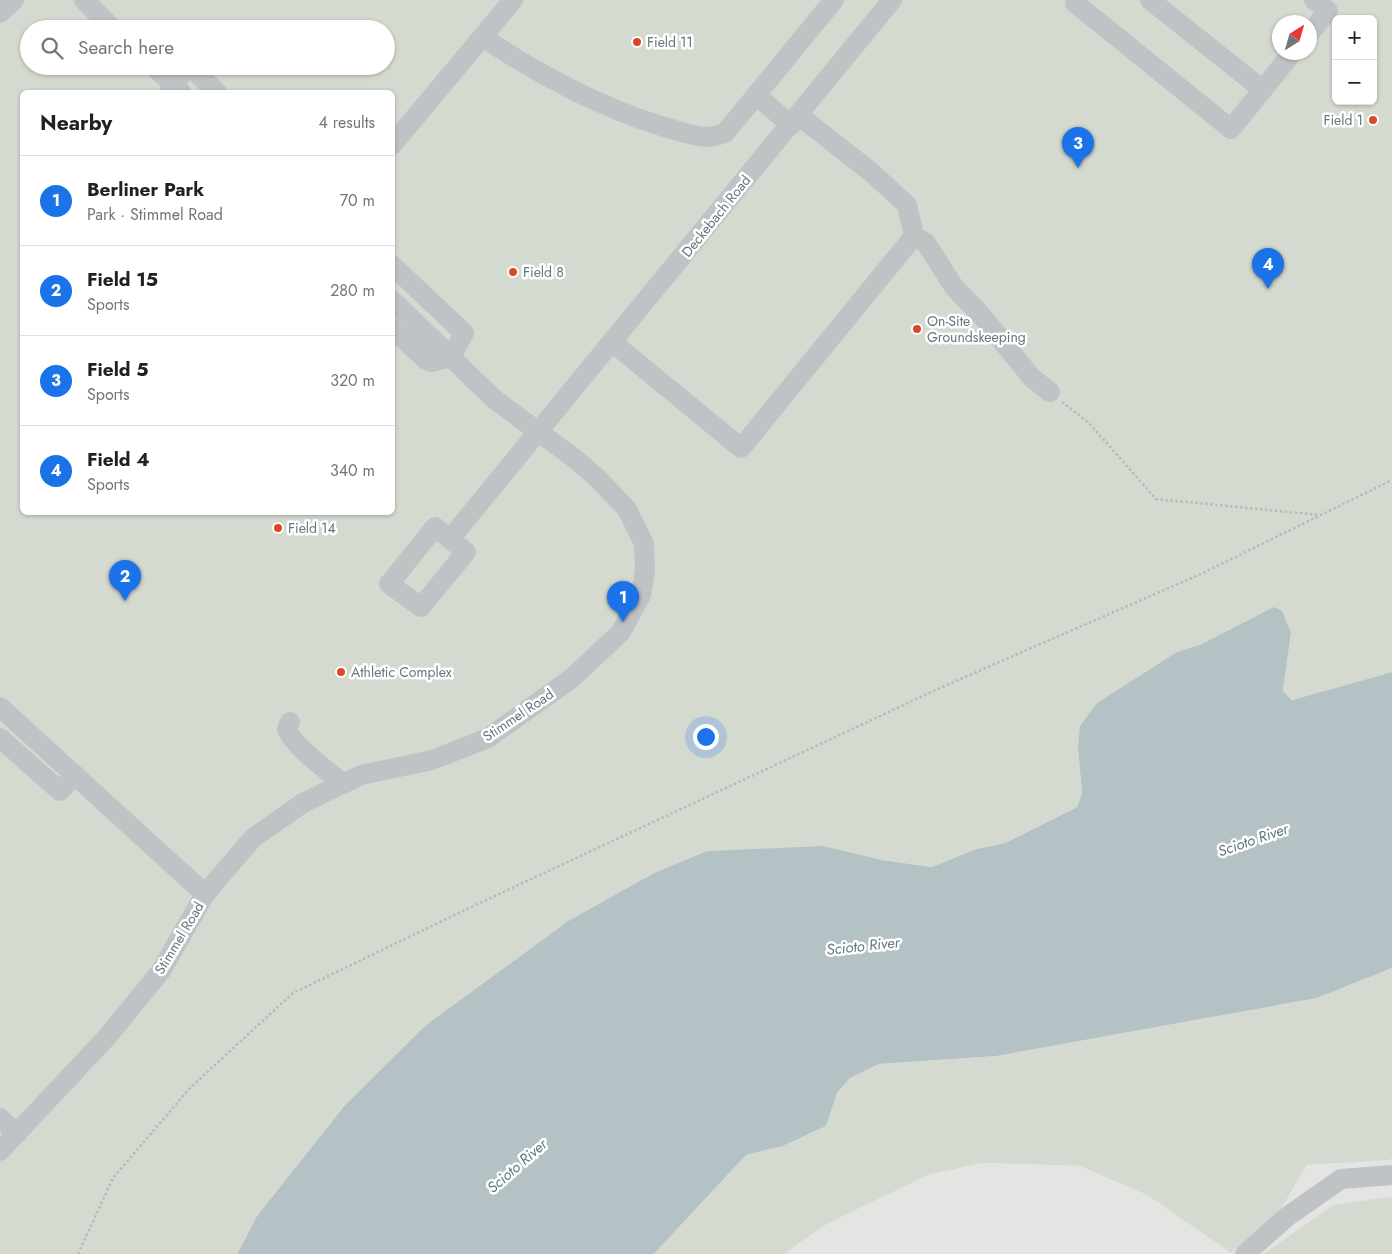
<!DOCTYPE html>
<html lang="en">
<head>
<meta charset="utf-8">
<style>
  body { margin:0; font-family:Jost,sans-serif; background:#f2f2f2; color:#202124 }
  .controls { position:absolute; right:15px; top:15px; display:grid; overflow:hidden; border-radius:8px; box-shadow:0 1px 4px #0004 }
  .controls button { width:45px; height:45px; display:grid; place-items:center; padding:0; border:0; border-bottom:1px solid #e0e0e0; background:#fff; color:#202124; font:25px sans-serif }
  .compass { position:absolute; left:1272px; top:15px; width:45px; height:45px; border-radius:50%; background:#fff; box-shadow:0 1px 4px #0004; rotate:37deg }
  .you { position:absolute; left:705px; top:736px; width:18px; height:18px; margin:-12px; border:4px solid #fff; border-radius:50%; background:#1a73e8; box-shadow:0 0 0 8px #1a73e833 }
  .badge { display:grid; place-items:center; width:32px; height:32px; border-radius:50%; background:#1a73e8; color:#fff; font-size:16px; font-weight:700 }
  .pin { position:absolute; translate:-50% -41px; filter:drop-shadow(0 1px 2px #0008) }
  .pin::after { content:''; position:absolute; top:26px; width:18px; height:15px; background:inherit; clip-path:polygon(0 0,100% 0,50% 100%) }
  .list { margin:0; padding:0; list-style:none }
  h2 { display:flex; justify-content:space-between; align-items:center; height:65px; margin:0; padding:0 20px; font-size:21px }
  h2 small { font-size:16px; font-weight:400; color:#757577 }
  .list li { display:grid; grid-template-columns:32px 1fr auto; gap:15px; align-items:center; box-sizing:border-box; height:90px; padding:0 20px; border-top:1px solid #e0e0e0 }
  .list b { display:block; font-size:19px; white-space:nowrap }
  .list p { margin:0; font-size:16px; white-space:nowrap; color:#757577 }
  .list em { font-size:16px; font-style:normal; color:#757577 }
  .icon { flex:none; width:28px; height:28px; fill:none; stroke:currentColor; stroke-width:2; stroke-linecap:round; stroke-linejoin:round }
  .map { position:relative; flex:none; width:1392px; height:1254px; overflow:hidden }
  .search { position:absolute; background:#fff; box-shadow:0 1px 4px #0004; left:20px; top:20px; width:375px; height:55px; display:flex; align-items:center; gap:12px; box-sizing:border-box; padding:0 18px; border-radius:28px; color:#757577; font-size:19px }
  .panel { position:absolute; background:#fff; box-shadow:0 1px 4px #0004; left:20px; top:90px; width:375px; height:425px; border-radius:8px }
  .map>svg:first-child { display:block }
  .built { fill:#e4e5e3 }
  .green { fill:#d5dad1; fill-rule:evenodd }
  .water { fill:#b5c2c5 }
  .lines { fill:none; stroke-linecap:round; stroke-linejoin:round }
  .path { stroke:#b7babc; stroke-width:2.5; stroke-dasharray:2.5 2.5; stroke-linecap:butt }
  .minor { stroke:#bfc3c6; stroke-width:20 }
  .poi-dot { fill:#da482a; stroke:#fff; stroke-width:2 }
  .labels { text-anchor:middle; stroke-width:5; stroke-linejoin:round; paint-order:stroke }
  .poi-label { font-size:14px; fill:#64757f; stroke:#fff; text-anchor:start }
  .street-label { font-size:14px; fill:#64757f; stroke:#fff }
  .water-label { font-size:15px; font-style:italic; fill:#5f777d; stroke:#fff }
</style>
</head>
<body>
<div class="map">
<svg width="1392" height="1254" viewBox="0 0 1392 1254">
  <rect width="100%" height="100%" fill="#f4f3f0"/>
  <path class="built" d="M 1392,1158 L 1392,1198 L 1333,1205 L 1263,1254 L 784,1254 L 827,1224 L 928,1175 L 982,1163 L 1078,1166 L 1147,1195 L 1231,1253 L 1280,1211 L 1307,1165 L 1390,1160 Z"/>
  <g class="green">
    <path d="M 0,0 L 1392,0 L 1392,672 L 1292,700 L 1283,691 L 1291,633 L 1202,644 L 1177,652 L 1078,748 L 1082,794 L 1077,807 L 1005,843 L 976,849 L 932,867 L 882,860 L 763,849 L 707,851 L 654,873 L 568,921 L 426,1025 L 345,1105 L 257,1216 L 237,1254 L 0,1254 ZM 1336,19 L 1373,19 L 1373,101 L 1336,101 ZM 1280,22 L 1310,22 L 1310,52 L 1280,52 ZM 29,29 L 386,29 L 386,66 L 29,66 ZM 22,92 L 392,92 L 392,512 L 22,512 Z"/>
    <path d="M 1392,968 L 1392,1158 L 1390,1160 L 1307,1165 L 1280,1211 L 1231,1253 L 1147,1195 L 1079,1166 L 982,1163 L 928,1175 L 827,1224 L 784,1254 L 654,1254 L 746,1155 L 783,1146 L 826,1126 L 837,1093 L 850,1078 L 879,1064 L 997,1056 L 1317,998 Z"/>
    <path d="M 1389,1197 L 1392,1198 L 1392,1254 L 1263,1254 L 1333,1205 Z"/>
  </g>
  <path class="water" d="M 1274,607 L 1282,611 L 1291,633 L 1283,691 L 1292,700 L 1392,672 L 1392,968 L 1317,998 L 997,1056 L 879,1064 L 850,1078 L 837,1093 L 826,1126 L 783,1146 L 746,1155 L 654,1254 L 237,1254 L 257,1216 L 345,1105 L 426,1025 L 568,921 L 654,873 L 707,851 L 823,846 L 882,860 L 932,867 L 976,849 L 1005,843 L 1077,807 L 1082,794 L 1078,748 L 1080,726 L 1097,703 L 1177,652 L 1202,644 Z"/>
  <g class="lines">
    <g class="path">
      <path d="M 1062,402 L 1089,423 L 1156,499 L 1319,515"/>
      <path d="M 78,1254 L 113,1178 L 189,1089 L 293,993 L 467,909 L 940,688 L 1203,573 L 1392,480"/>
    </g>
    <g class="minor">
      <path d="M 84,0 L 113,29"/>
      <path d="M 1078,0 L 1075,3 L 1231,129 L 1293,52"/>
      <path d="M 1150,0 L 1263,90"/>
      <path d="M 0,13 L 14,0"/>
      <path d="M 1310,33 L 1328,11 L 1314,0"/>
      <path d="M 483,37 C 535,73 600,107 661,126 C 676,130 691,136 706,137 C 712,137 719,135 725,133 L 834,0"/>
      <path d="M 153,66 L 181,92"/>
      <path d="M 170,92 L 172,84 L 190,67 L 217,92"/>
      <path d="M 756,95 L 791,125"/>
      <path d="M 392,145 L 513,0"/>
      <path d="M 914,236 L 926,243 L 954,287 L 982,316 L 1032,378 L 1050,392"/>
      <path d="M 392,265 L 464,333 L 451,357 L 431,362 L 426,360 L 392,328"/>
      <path d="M 612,342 L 741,448 L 914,236 L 907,205 L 871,172 L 798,115"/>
      <path d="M 450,539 L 466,552 L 421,607 L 389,584 L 435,527 L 450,539 L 892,0"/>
      <path d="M 0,707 L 205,894"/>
      <path d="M 290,722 L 287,729 C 291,744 330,773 344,784"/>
      <path d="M 0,738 L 60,791 L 75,775"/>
      <path d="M 0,1118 L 17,1134"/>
      <path d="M 0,1151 L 107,1037 L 161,971 L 205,894 L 253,838 L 303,803 L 361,775 L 432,760 L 488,738 L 572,678 L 621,632 L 641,595 L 645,570 L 644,544 L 627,509 L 596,477 L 574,458 L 494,399 L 392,300"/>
      <path d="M 1245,1254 L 1288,1216 L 1341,1179 L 1392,1175"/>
    </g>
  </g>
  <g class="poi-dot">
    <circle cx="637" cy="42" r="5"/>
    <circle cx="1373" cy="120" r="5"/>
    <circle cx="513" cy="272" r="5"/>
    <circle cx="917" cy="329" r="5"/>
    <circle cx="278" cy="528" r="5"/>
    <circle cx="341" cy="672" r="5"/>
  </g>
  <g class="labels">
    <g class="poi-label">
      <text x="647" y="47">Field 11</text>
      <text x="1363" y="125" text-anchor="end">Field 1</text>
      <text x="523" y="277">Field 8</text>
      <text x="927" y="326">On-Site<tspan x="927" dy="16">Groundskeeping</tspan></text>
      <text x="288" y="533">Field 14</text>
      <text x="351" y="677">Athletic Complex</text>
    </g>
    <g class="street-label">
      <text transform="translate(716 216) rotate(-51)" y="5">Deckebach Road</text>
      <text transform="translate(518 715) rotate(-34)" y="5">Stimmel Road</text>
      <text transform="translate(179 938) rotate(-59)" y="5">Stimmel Road</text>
    </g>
    <g class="water-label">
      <text transform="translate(1253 840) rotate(-19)" y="5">Scioto River</text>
      <text transform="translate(863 946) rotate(-6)" y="5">Scioto River</text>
      <text transform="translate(517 1166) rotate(-41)" y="5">Scioto River</text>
    </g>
  </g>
</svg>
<div class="controls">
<button>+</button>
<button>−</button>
</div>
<svg class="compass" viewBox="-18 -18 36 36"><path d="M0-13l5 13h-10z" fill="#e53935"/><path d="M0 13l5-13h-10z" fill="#757577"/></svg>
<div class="you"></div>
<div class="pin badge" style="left:623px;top:622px">1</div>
<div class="pin badge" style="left:125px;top:601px">2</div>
<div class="pin badge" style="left:1078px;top:168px">3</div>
<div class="pin badge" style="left:1268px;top:289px">4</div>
<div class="search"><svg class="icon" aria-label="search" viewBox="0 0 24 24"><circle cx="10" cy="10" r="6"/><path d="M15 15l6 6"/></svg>Search here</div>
<section class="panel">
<h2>Nearby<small>4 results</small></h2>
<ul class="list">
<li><span class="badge">1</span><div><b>Berliner Park</b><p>Park · Stimmel Road</p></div><em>70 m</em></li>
<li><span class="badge">2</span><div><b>Field 15</b><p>Sports</p></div><em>280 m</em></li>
<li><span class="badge">3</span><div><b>Field 5</b><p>Sports</p></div><em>320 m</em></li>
<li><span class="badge">4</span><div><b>Field 4</b><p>Sports</p></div><em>340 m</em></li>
</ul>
</section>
</div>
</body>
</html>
